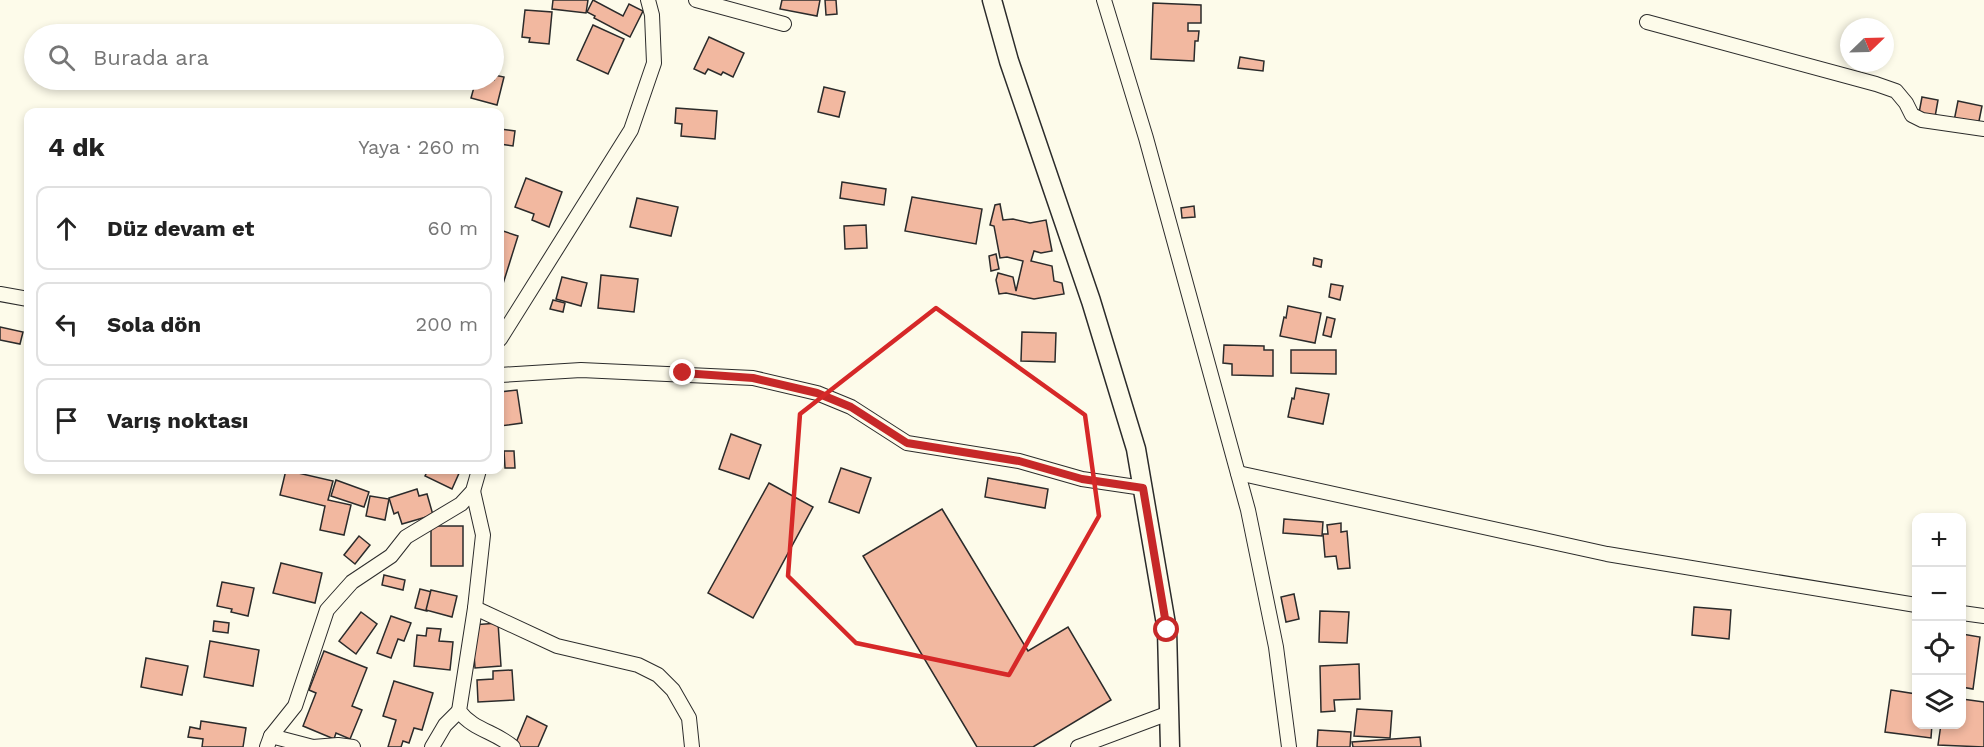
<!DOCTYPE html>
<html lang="tr">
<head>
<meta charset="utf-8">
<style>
  body { margin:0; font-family:"Work Sans",sans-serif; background:#f6f6f6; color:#222 }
  .controls { position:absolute; right:18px; bottom:18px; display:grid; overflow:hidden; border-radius:12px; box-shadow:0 3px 9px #0003 }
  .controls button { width:54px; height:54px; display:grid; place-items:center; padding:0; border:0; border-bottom:2px solid #e0e0e0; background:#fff; color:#222; font:30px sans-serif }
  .compass { position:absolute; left:1840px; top:18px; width:54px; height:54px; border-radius:50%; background:#fff; box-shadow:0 3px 9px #0003; rotate:67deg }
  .stop { position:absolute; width:18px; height:18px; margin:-14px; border:4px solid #c62828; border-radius:50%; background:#fff }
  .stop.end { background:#c62828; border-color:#fff; box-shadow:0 2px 6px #0008 }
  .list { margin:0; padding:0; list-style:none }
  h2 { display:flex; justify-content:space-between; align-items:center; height:78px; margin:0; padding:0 24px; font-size:26px }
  h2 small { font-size:20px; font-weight:400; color:#767676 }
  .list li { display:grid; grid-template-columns:39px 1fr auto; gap:18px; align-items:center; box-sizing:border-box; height:84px; margin:0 12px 12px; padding:0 12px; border:2px solid #e0e0e0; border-radius:12px }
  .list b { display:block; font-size:22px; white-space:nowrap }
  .list em { font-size:20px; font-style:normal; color:#767676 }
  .icon { flex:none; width:33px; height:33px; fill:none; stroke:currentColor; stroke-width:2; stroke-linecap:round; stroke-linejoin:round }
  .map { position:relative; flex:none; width:1984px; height:747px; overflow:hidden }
  .search { position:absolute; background:#fff; box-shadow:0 3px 9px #0003; left:24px; top:24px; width:480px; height:66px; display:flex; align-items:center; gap:15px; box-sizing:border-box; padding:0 21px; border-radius:33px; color:#767676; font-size:22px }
  .panel { position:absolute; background:#fff; box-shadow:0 3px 9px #0003; left:24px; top:108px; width:480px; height:366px; border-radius:12px }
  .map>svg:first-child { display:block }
  .building { fill:#f2b8a0; stroke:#2b2b2b; stroke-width:1.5 }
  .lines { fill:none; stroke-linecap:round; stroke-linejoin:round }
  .minor-casing { stroke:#2b2b2b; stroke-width:16 }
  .tertiary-casing { stroke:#2b2b2b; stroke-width:21 }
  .minor { stroke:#fdfbea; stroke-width:14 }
  .tertiary { stroke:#fdfbea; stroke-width:18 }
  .route { stroke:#c62828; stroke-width:8 }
  .marked { fill:none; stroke:#d62828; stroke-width:4.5; stroke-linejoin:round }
</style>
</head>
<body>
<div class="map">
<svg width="1984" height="747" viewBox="0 0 1984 747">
  <rect width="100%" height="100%" fill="#fdfbea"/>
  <g class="building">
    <path d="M 553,0 L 588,0 L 586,13 L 552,9 Z"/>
    <path d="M 593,0 L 623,16 L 629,4 L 643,11 L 630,37 L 594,18 L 595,16 L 587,12 Z"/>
    <path d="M 782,0 L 820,0 L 817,16 L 780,9 Z"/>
    <path d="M 825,0 L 836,0 L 837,14 L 826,15 Z"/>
    <path d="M 1153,3 L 1201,5 L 1201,23 L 1188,23 L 1188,31 L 1199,31 L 1198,41 L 1195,41 L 1194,61 L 1151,59 Z"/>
    <path d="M 525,10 L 552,12 L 549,44 L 529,42 L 530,38 L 522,37 Z"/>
    <path d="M 593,25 L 624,39 L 608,74 L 577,60 Z"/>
    <path d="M 709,37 L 744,53 L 733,77 L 723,72 L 721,75 L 708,69 L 705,74 L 694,69 Z"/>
    <path d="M 1240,57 L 1264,61 L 1263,71 L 1238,68 Z"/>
    <path d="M 494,75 L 504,77 L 497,105 L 471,98 L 476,80 L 494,80 Z"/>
    <path d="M 824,87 L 845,92 L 839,117 L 818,112 Z"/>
    <path d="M 1922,97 L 1938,100 L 1935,117 L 1919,113 Z"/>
    <path d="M 1958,101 L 1982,106 L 1978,126 L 1954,121 Z"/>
    <path d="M 676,108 L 717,111 L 715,139 L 681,136 L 682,124 L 675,123 Z"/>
    <path d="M 500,129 L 515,131 L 513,146 L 500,144 Z"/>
    <path d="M 526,178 L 562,192 L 549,227 L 532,220 L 534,214 L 515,207 Z"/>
    <path d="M 842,182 L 886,189 L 884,205 L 840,198 Z"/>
    <path d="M 912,197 L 982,209 L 976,244 L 905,231 Z"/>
    <path d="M 637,198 L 678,207 L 671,236 L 630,227 Z"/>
    <path d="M 1000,204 L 1003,220 L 1013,219 L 1030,223 L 1046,220 L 1052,251 L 1041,253 L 1034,251 L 1031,261 L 1052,266 L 1054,281 L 1062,283 L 1064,294 L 1034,299 L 1006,293 L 999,294 L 996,280 L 998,273 L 1013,277 L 1016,291 L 1023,261 L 1007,257 L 1000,258 L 994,226 L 990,225 L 995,205 Z"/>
    <path d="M 1194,206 L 1195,217 L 1182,218 L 1181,208 Z"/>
    <path d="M 866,225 L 867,248 L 845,249 L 844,226 Z"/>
    <path d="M 500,230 L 518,236 L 502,287 L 500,287 Z"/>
    <path d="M 996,254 L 999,269 L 991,271 L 989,256 Z"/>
    <path d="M 1314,258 L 1322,260 L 1321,267 L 1313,265 Z"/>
    <path d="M 601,275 L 638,279 L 634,312 L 598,308 Z"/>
    <path d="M 562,277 L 587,283 L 581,306 L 556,299 Z"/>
    <path d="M 1331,284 L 1343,286 L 1340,300 L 1329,297 Z"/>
    <path d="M 553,300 L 565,303 L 563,312 L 550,309 Z"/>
    <path d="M 1288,306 L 1321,313 L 1315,343 L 1280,336 L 1284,317 L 1286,318 Z"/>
    <path d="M 1327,317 L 1335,319 L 1331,337 L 1323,335 Z"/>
    <path d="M 0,327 L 23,332 L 20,344 L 0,340 Z"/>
    <path d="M 1022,332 L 1056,333 L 1055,362 L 1021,361 Z"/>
    <path d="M 1224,345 L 1264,346 L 1264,350 L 1273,350 L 1273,376 L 1232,375 L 1232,364 L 1223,363 Z"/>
    <path d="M 1291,350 L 1336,350 L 1336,374 L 1291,373 Z"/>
    <path d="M 1296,388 L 1329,394 L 1323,424 L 1288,417 L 1292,398 L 1294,399 Z"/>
    <path d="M 517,390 L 522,423 L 500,426 L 500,392 Z"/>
    <path d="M 731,434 L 761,445 L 749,479 L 719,469 Z"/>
    <path d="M 504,451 L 514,451 L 515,468 L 505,468 Z"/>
    <path d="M 841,468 L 871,478 L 859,513 L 829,502 Z"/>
    <path d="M 286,470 L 299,470 L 298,473 L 333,481 L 328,500 L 351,505 L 344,535 L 320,530 L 325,506 L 280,495 Z"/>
    <path d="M 428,470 L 458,470 L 460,471 L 452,489 L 425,476 Z"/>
    <path d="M 988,478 L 1048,489 L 1045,508 L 985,497 Z"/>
    <path d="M 336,480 L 369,492 L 364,507 L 331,496 Z"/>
    <path d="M 769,483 L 813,507 L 753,618 L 708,593 Z"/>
    <path d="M 417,489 L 419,496 L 427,494 L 433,515 L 402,524 L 398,512 L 394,514 L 389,498 Z"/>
    <path d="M 370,496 L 389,499 L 385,520 L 366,516 Z"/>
    <path d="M 942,509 L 1028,651 L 1068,627 L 1111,700 L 1033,747 L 977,747 L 863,556 Z"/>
    <path d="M 1284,519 L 1323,522 L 1322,536 L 1283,533 Z"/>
    <path d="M 1341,523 L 1341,532 L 1347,531 L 1350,568 L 1338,569 L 1336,556 L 1325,557 L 1323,534 L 1328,534 L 1327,525 Z"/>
    <rect x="431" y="526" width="32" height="40"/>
    <path d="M 359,536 L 370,545 L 355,564 L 344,555 Z"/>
    <path d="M 281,563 L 322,573 L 315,603 L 273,593 Z"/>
    <path d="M 384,575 L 405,580 L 403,590 L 382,585 Z"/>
    <path d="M 222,582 L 254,588 L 248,616 L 231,612 L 232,609 L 217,606 Z"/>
    <path d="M 420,589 L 432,592 L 427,611 L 415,608 Z"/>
    <path d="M 431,590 L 457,596 L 452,617 L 426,610 Z"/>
    <path d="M 1294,594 L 1299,619 L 1286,622 L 1281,597 Z"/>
    <path d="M 1694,607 L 1731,610 L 1729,639 L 1692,635 Z"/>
    <path d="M 1320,611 L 1349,612 L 1347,643 L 1319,642 Z"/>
    <path d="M 361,612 L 377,624 L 356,654 L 339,641 Z"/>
    <path d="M 391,616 L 411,623 L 404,641 L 398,639 L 391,658 L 377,653 Z"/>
    <path d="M 214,621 L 229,623 L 228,633 L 213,631 Z"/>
    <path d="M 498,623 L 501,666 L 475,668 L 472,625 Z"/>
    <path d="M 427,628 L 441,629 L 439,641 L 453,642 L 450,670 L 414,666 L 417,635 L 426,636 Z"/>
    <path d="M 1962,634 L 1980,637 L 1973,689 L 1962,687 Z"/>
    <path d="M 210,641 L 259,650 L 253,686 L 204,677 Z"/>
    <path d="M 324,651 L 367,668 L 352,706 L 362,710 L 350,739 L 336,733 L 334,739 L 303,726 L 316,693 L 309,690 Z"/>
    <path d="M 146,658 L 188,666 L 182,695 L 141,687 Z"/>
    <path d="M 1359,664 L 1360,699 L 1334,700 L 1335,711 L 1321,712 L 1320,666 Z"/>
    <path d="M 512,670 L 514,700 L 478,702 L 477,680 L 493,679 L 493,671 Z"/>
    <path d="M 394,681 L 433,693 L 422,730 L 414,728 L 409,743 L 403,741 L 401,747 L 388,747 L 396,720 L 383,716 Z"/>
    <path d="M 1891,690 L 1916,694 L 1916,724 L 1932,724 L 1931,738 L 1885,732 Z"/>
    <path d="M 1962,699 L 1984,702 L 1984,747 L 1938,745 L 1941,724 L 1962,724 Z"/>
    <path d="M 1357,709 L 1392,711 L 1390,738 L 1354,736 Z"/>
    <path d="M 527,716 L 547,726 L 538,747 L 520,747 L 515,745 Z"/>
    <path d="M 201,721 L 246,728 L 243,747 L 202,747 L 203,739 L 188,737 L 190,727 L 200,729 Z"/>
    <path d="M 1318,730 L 1351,732 L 1350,747 L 1317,747 Z"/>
    <path d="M 1420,737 L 1421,747 L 1353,747 L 1352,742 Z"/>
  </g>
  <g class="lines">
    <g class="minor-casing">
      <g id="minor">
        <path d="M 696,0 L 784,24"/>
        <path d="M 1104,0 L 1146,138 L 1248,510 L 1276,647 L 1289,747"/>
        <path d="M 1647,22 L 1876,84 L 1896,91 L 1906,103 L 1912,115 L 1922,120 L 1984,129"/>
        <path d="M 0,294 L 28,299"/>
        <path d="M 500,339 L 631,130 L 654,63 L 652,15 L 648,0"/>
        <path d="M 500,375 L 581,370 L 753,378 L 817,393 L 851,407 L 907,443 L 1019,461 L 1082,479 L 1143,488"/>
        <path d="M 1238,473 L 1607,554 L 1916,605"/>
        <path d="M 473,491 L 483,535 L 475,608 L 459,711 C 473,730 496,732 513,747"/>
        <path d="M 475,608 L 557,646 L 638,665 L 658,675 L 673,690 L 689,718 L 692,747"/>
        <path d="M 1962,613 L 1984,616"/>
        <path d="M 271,736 L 313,747 L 338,745 L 353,747"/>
        <path d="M 267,747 L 271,736 L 295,706 L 327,610 L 352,582 L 391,556 L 406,537 L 461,504 L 473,491 L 479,470"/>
        <path d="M 432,747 L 445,725 L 459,711"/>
        <path d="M 1078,747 L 1169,713"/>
      </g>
    </g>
    <g class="tertiary-casing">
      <path id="tertiary" d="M 992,0 L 1009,61 L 1091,301 L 1136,449 L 1167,630 L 1170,747"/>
    </g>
    <use href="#minor" class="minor"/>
    <use href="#tertiary" class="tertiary"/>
  </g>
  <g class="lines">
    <path class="route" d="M 683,373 L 753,378 L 817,393 L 851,407 L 907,443 L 1019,461 L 1082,479 L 1143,488 L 1167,630"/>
  </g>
  <path class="marked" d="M 936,308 L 1085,415 L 1099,516 L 1009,675 L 856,643 L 788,576 L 800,414 Z"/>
</svg>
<div class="controls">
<button>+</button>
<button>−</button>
<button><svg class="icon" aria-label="locate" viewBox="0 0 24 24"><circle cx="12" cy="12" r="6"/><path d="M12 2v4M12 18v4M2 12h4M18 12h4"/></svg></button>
<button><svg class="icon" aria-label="layers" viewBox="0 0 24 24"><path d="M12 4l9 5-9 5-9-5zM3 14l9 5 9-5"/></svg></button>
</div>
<svg class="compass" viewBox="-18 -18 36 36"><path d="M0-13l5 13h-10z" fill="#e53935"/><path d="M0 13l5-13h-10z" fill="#767676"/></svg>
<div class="stop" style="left:1167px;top:630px"></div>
<div class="stop end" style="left:683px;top:373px"></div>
<div class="search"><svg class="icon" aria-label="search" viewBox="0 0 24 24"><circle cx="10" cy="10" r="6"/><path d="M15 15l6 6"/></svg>Burada ara</div>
<section class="panel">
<h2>4 dk<small>Yaya · 260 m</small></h2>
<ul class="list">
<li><svg class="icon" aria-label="ahead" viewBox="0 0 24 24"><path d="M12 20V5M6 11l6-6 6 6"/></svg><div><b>Düz devam et</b></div><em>60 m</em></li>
<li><svg class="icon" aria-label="left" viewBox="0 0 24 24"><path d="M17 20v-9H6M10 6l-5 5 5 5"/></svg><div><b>Sola dön</b></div><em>200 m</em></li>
<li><svg class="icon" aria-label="arrive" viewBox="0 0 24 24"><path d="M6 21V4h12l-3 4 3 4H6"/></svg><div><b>Varış noktası</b></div></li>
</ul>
</section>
</div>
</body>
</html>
